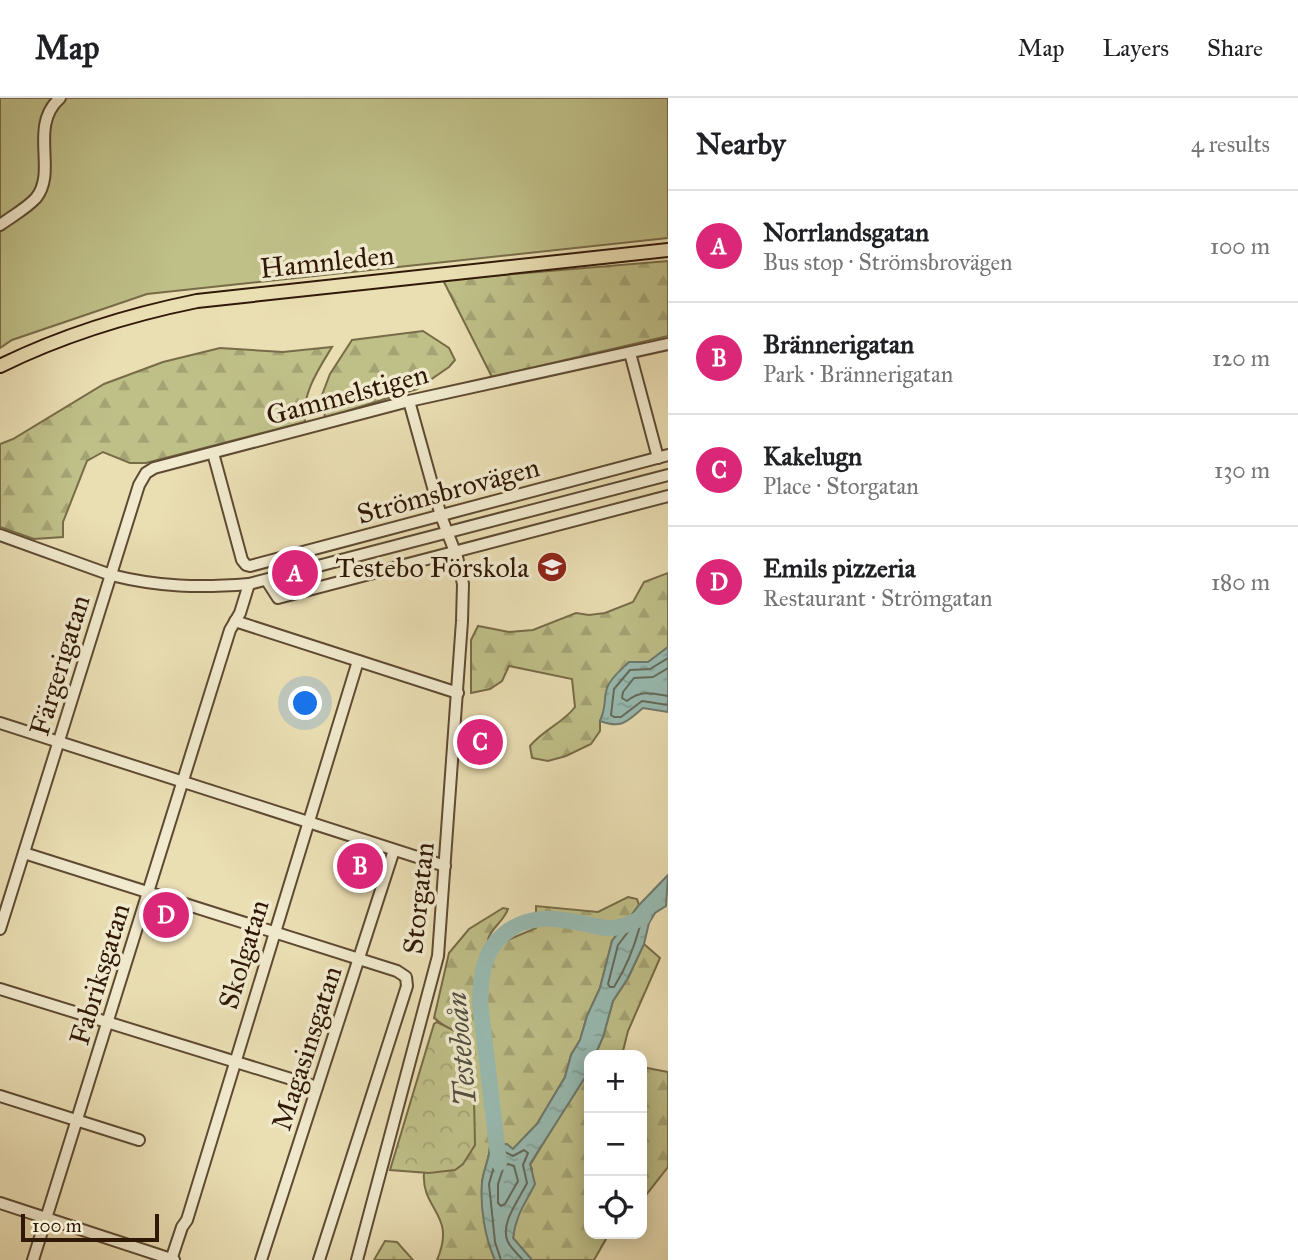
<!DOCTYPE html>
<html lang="en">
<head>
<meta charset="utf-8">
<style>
  body { margin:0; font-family:"IM FELL Great Primer",serif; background:#f2f2f2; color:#202124 }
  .controls { position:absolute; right:21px; bottom:21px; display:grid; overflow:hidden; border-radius:14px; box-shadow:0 4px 18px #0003 }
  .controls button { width:63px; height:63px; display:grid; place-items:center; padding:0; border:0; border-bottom:2px solid #e0e0e0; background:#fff; color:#202124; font:35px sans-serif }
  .scale { position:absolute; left:21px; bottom:18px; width:138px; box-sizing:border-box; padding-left:7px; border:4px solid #301807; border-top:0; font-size:19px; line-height:24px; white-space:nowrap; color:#301807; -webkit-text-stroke:5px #f1eace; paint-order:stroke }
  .you { position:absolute; left:306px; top:606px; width:24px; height:24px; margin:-18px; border:5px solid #fff; border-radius:50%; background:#1a73e8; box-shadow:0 0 0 10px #1a73e833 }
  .badge { display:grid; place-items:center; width:46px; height:46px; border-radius:50%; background:#db2777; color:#fff; font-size:23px; font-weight:700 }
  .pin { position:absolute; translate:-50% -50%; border:4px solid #fff; box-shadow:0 2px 7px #0006 }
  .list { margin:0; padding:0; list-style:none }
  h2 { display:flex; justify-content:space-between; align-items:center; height:91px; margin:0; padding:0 28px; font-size:30px }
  h2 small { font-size:23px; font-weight:400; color:#757577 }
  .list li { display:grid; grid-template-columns:46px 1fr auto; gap:21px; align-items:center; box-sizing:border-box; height:112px; padding:0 28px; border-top:2px solid #e0e0e0 }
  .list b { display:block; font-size:26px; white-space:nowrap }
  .list p { margin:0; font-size:23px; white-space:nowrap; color:#757577 }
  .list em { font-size:23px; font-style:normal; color:#757577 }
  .icon { flex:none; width:38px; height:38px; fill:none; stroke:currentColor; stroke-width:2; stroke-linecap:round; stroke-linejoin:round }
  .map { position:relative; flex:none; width:668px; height:1162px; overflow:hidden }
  header { display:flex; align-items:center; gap:42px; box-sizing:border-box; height:98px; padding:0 35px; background:#fff; border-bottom:2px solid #e0e0e0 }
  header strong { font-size:33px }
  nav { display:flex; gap:38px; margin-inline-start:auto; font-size:24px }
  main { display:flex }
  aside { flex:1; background:#fff }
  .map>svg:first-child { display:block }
  .grass { fill:#bfbf88; stroke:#786c48; stroke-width:2 }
  .forest { fill:url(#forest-firs); stroke:#786c48; stroke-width:2 }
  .park { fill:url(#park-crowns); stroke:#786c48; stroke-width:2 }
  .water { fill:url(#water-ripples); stroke:#6e7a6e; stroke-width:2 }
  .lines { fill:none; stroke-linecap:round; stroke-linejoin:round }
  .shore { stroke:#646a5c; stroke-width:2 }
  .river { stroke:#98bbb2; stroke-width:16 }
  .minor-casing { stroke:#5e4a32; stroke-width:14 }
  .major-casing { stroke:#301807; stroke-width:16 }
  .minor { stroke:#f1eace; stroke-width:10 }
  .major { stroke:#eadeb3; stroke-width:12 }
  .labels { text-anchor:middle; stroke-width:7; stroke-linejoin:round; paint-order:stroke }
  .street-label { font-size:28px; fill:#301807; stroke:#f1eace }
  .poi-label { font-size:28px; fill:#301807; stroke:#f1eace; text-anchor:end }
  .water-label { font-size:30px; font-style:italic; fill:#545143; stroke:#f1eace }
</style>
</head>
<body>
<header>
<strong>Map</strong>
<nav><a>Map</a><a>Layers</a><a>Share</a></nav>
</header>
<main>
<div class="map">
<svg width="668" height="1162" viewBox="0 0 668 1162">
  <defs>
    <pattern id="forest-firs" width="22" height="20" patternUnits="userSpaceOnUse" patternTransform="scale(1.75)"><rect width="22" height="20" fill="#bfbf88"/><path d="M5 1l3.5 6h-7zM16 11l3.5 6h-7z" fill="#a4a374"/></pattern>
    <pattern id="park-crowns" width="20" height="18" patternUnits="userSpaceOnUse" patternTransform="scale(1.75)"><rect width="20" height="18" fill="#bfbf88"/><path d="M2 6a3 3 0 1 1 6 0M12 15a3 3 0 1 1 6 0" fill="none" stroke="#a4a374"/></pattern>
    <pattern id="water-ripples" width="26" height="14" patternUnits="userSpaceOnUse" patternTransform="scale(1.75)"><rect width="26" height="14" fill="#98bbb2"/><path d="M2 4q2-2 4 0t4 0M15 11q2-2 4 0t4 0" fill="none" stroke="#83a098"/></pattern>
  </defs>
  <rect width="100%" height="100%" fill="#eadeb3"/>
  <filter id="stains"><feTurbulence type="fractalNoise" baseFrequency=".00286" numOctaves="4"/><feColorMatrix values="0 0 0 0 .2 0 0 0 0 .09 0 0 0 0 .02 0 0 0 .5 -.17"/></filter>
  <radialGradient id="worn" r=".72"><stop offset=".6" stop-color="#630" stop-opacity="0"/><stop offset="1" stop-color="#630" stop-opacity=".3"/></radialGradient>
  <path class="grass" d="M 0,0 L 668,0 L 668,140 L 147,196 L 12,242 L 0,250 Z"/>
  <g class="forest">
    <path d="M 668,163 L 668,238 L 492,279 L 443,182 Z"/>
    <path d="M 423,233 L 449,250 L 455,262 L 449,269 L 417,291 L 325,320 L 322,297 L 330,276 L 352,242 Z"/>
    <path d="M 332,249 C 318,272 301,297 305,324 L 146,365 L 130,365 L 103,354 L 87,363 L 63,424 L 63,439 L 34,441 L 0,429 L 0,346 L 13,341 L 104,286 L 163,264 L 220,250 L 283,254 Z"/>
    <path d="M 668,475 L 668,549 L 648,565 L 629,564 L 607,589 L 606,609 L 600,623 L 600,633 L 591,646 L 566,658 L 548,663 L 532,660 L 530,648 C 543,632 563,625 575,609 L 572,581 L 509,568 L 502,583 L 490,591 L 471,595 L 471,542 L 478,528 L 509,534 L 533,532 L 576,515 L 589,517 L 605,515 L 633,504 L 644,484 Z"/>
    <path d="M 628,799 L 637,801 L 639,807 L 612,843 L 600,890 L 587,918 L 580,942 L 571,957 L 565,979 L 537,1026 L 512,1052 L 490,1047 C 490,1061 483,1072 482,1085 C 481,1108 486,1142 495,1162 L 437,1162 C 457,1116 421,1112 424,1075 L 458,938 L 434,920 L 449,855 L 469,831 L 503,810 L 508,811 C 504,823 492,829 488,841 L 496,847 L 536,830 L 536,808 L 598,814 Z"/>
    <path d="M 644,846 L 660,860 L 628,933 L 622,957 L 595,957 L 603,939 L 613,903 L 628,880 Z"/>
    <path d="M 642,969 L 668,974 L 668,1069 L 642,1102 Z"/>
    <path d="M 589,970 L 589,1136 L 609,1136 L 594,1162 L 532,1162 L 513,1140 L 515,1125 L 521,1107 L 529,1096 L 532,1071 L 530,1067 Z"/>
    <path d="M 385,1143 L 397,1144 L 413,1162 L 374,1162 Z"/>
  </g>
  <path class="park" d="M 437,924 L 465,938 L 474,1000 L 475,1047 L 463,1066 L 455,1072 L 429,1075 L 390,1072 L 434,926 Z"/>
  <g class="water">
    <path d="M 668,549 L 668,614 L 643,610 C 626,624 622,631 600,623 C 607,607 603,602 607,590 C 610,580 622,571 629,564 L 648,564 Z"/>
    <path d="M 668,777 L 666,808 L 655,815 L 649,825 L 644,846 L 628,880 L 613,903 L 603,939 L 595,957 L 589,957 L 589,970 L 586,978 L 530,1066 L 535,1086 C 525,1106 516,1116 513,1140 L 532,1162 L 495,1162 C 485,1140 480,1110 482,1085 C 483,1072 490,1061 490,1047 L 507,1046 L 513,1051 L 537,1026 L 565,979 L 571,957 L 580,942 L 587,918 L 600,890 L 612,843 L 639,807 Z"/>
  </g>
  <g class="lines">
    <g class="shore">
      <path d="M 668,560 L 650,571 L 630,572 L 614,591 L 611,617 L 614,619 L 621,619 L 642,603 L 668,607"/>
      <path d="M 668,570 L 653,579 L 634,580 L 623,594 L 622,600 L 627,603 C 641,592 651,595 668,598"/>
      <path d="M 638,825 L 640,828 C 634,850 626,870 614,889 L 610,889 L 608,886 L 618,847 L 634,826 Z"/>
      <path d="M 508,1066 L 514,1068 L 518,1083 L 505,1106 L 501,1108 L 498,1105 L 498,1086 L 504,1068 Z"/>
      <path d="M 501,1162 L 495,1144 L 489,1086 L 498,1054 L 503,1053 L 513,1058 L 524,1052 L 528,1055 L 523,1067 L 527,1085 C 520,1100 499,1126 508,1144 C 511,1150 518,1157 523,1162"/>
    </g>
    <path class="river" d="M 499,1065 L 480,904 C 481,878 483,853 504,836 C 530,815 556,820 586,826 C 595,828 605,831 613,830 C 624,829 634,824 643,819"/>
    <g class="minor-casing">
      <g id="minor">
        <path d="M 0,127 C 11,119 27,110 36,100 C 58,73 28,28 60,0"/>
        <path d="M 630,255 L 658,360"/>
        <path d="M 213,355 L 242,462 L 246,467 L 250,468 L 668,357"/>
        <path d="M 0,437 L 111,477 C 159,489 199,490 249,486 L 668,377"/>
        <path d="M 267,483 L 278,500 L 668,398"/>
        <path d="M 235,523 L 458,595"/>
        <path d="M 0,625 L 445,768"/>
        <path d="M 24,755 L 397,873 L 406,879 L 407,888 L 319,1162"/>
        <path d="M 0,831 L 139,387 L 146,375 L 154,370 L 409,303 L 668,246"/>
        <path d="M 0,891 L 317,989"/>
        <path d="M 0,998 L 139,1042"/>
        <path d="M 0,1105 L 174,1162"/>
        <path d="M 33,1162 L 230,532 L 240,515 L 249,486"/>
        <path d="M 171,1162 L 182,1129 L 187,1122 L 358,563"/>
        <path d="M 261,1162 L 394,752"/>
        <path d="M 357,1162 L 438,858 L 462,523 L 463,486 L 457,459 L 441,418 L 409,303"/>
      </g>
    </g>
    <g class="major-casing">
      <path id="major" d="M 0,268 C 63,237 128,217 197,203 L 668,152"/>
    </g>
    <use href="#minor" class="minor"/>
    <use href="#major" class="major"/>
  </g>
  <defs>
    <g id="school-disc" transform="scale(1.575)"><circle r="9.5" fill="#8f2418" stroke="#f1eace"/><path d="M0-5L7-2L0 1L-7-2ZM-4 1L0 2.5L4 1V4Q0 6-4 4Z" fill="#fff"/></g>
  </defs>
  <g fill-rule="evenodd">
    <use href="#school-disc" x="552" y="469"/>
  </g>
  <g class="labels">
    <g class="street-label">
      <text transform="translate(327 163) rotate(-6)" y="10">Hamnleden</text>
      <text transform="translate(347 296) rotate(-15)" y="10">Gammelstigen</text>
      <text transform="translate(448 392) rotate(-15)" y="10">Strömsbrovägen</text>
      <text transform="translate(59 567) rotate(-73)" y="10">Färgerigatan</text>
      <text transform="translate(418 800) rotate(-84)" y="10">Storgatan</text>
      <text transform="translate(243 856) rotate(-73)" y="10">Skolgatan</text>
      <text transform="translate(99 876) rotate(-73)" y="10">Fabriksgatan</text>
      <text transform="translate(306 950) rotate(-72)" y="10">Magasinsgatan</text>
    </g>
    <g class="poi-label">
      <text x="529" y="479">Testebo Förskola</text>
    </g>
    <g class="water-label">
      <text transform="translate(461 951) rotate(-95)" y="10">Testeboån</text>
    </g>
  </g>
  <rect width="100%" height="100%" filter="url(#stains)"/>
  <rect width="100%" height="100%" fill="url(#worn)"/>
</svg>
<div class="controls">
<button>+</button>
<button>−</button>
<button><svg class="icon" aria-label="locate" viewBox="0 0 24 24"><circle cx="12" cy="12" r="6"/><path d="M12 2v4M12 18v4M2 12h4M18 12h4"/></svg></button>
</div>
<div class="scale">100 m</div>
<div class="you"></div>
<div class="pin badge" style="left:295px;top:475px">A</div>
<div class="pin badge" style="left:360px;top:768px">B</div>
<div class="pin badge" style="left:480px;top:644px">C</div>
<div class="pin badge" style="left:166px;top:817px">D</div>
</div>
<aside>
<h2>Nearby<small>4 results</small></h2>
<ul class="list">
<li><span class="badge">A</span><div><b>Norrlandsgatan</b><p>Bus stop · Strömsbrovägen</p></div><em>100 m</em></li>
<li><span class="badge">B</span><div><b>Brännerigatan</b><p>Park · Brännerigatan</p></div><em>120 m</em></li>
<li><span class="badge">C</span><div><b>Kakelugn</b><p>Place · Storgatan</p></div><em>130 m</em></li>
<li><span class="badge">D</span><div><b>Emils pizzeria</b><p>Restaurant · Strömgatan</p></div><em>180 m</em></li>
</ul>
</aside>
</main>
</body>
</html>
